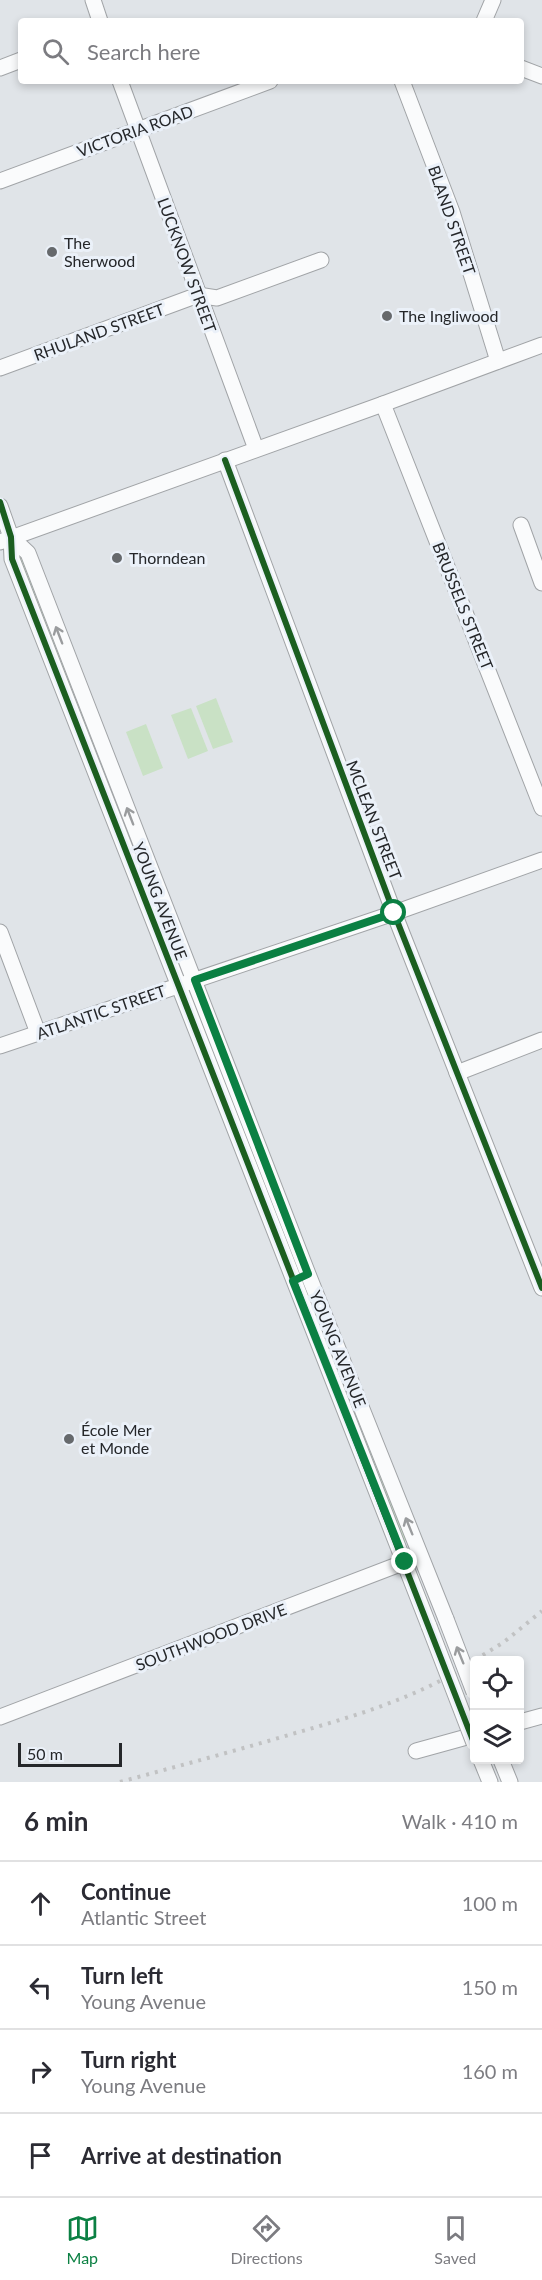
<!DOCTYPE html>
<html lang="en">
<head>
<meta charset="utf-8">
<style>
  body { margin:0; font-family:Lato,sans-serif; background:#f7f7f7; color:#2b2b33 }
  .controls { position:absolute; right:18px; bottom:18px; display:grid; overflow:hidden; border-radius:6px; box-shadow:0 3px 9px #0003 }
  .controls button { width:54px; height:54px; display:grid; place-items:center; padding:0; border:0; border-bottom:2px solid #e1e1e2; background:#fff; color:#2b2b33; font:30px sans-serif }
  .scale { position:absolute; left:18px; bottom:15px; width:104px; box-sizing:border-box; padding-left:6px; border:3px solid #25272a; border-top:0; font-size:16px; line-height:21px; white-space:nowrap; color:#25272a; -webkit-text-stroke:4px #ebf1f9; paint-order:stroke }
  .stop { position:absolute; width:18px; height:18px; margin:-14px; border:4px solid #0b8043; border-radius:50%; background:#fff }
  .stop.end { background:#0b8043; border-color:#fff; box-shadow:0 2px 6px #0008 }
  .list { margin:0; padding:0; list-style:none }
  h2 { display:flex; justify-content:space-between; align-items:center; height:78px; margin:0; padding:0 24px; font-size:26px }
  h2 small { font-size:20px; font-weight:400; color:#7c7c81 }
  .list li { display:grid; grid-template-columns:39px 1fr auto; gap:18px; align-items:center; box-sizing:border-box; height:84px; padding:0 24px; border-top:2px solid #e1e1e2 }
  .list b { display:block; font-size:22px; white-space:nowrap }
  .list p { margin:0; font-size:20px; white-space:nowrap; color:#7c7c81 }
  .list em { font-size:20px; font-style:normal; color:#7c7c81 }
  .icon { flex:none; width:33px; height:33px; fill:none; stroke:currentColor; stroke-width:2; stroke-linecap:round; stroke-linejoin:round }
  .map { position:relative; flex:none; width:542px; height:1782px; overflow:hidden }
  .search { position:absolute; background:#fff; box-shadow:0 3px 9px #0003; left:18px; right:18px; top:18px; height:66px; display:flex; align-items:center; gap:15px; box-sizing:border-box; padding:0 21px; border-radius:6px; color:#7c7c81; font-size:22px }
  .sheet { height:414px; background:#fff }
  nav { display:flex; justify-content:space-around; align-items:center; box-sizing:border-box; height:84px; border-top:2px solid #e1e1e2; background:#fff; font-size:16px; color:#7c7c81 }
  nav a { display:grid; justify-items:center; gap:3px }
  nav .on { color:#0b8043 }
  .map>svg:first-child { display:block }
  .green { fill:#c9e1c5 }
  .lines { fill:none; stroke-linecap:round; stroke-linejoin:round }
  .minor-casing { stroke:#a1a4a7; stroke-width:17 }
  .minor { stroke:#fafbfc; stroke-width:15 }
  .rail { stroke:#c1c2c3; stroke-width:4; stroke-dasharray:3 6; stroke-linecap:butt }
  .minor-bridge-casing { stroke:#a1a4a7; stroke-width:17; stroke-linecap:butt }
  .minor-bridge { stroke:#fafbfc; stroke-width:15 }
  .cycleway-casing { stroke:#ebf1f9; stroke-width:10 }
  .cycleway { stroke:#1b5e20; stroke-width:6 }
  .oneway { stroke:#9a9c9e }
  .route { stroke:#0b8043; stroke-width:8 }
  .poi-dot { fill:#66696c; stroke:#ebf1f9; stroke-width:2 }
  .labels { text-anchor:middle; stroke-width:6; stroke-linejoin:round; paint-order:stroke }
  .street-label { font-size:16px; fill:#25272a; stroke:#ebf1f9 }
  .poi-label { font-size:16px; fill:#25272a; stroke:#ebf1f9; text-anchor:start }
</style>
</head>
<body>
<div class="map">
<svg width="542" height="1782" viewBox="0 0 542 1782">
  <rect width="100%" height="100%" fill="#e0e4e8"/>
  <g class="green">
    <path d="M 18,555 L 21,555 L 181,965 L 180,966 L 177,966 L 18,558 Z"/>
    <path d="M 216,698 L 233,742 L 213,749 L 196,706 Z"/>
    <path d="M 191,708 L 208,751 L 188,759 L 171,715 Z"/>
    <path d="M 146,724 L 163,768 L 143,776 L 126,732 Z"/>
    <path d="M 304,1283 L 407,1540 L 405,1542 L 403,1541 L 303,1285 Z"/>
  </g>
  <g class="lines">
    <g class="minor-casing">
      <g id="minor">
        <path d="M 93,0 L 100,21"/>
        <path d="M 484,21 L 493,0"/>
        <path d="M 0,68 L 21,60"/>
        <path d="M 521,68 L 542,76"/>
        <path d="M 120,81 L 256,449"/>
        <path d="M 402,81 L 452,212 L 498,361"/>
        <path d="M 0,181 L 270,81"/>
        <path d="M 0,368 L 198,295 L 217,298 L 321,260"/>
        <path d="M 383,404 L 542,808"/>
        <path d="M 225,460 L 394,913 L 542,1288"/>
        <path d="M 0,506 L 11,537 L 12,559 L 429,1626"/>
        <path d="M 521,525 L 542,583"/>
        <path d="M 11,537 L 28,553 L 308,1274 L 446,1619"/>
        <path d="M 0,542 L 383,404 L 542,345"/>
        <path d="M 0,932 L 38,1033"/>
        <path d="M 0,1046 L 394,913 L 542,860"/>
        <path d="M 457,1073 L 542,1040"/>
        <path d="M 0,1717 L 413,1559"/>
        <path d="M 520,1722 L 542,1716"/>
        <path d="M 416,1751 L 474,1735"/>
        <path d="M 481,1760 L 490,1782"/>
        <path d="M 501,1760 L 510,1782"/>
      </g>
    </g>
    <use href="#minor" class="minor"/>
    <g class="rail">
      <path d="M 475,1660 L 504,1642 L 542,1611"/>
      <path d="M 120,1782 C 178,1766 235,1751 292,1734 C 355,1716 420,1697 474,1661"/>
    </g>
    <g class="minor-bridge-casing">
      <g id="minor-bridge">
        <path d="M 446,1619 L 474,1692"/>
        <path d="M 429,1626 L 474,1743"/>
      </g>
    </g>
    <use href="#minor-bridge" class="minor-bridge"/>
    <g class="cycleway-casing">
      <g id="cycleway">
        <path d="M 225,460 L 394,913 L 542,1288"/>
        <path d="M 0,502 L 11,537 L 12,559 L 474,1743"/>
      </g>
    </g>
    <use href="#cycleway" class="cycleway"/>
  </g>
  <defs><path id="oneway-shaft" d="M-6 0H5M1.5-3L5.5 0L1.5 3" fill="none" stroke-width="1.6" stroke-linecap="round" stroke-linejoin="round" transform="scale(1.5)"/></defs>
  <g class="oneway">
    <use href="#oneway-shaft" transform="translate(59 635) rotate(-111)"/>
    <use href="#oneway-shaft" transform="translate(130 816) rotate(-111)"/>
    <use href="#oneway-shaft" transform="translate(409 1526) rotate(-112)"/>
    <use href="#oneway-shaft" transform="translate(460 1655) rotate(-112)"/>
  </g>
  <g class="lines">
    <path class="route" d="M 394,913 L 195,980 L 308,1274 L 293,1281 L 405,1562"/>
  </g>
  <g class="poi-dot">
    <circle cx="52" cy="252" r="6"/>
    <circle cx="387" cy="316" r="6"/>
    <circle cx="117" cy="558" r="6"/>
    <circle cx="69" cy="1439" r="6"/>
  </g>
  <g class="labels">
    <g class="street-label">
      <text transform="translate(135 131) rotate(-20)" y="6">VICTORIA ROAD</text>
      <text transform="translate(452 220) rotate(71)" y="6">BLAND STREET</text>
      <text transform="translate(187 265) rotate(70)" y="6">LUCKNOW STREET</text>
      <text transform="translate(99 332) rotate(-20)" y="6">RHULAND STREET</text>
      <text transform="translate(463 606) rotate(68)" y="6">BRUSSELS STREET</text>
      <text transform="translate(374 820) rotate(69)" y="6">MCLEAN STREET</text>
      <text transform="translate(160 901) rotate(69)" y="6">YOUNG AVENUE</text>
      <text transform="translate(101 1012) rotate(-19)" y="6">ATLANTIC STREET</text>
      <text transform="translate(338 1349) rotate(68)" y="6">YOUNG AVENUE</text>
      <text transform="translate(211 1637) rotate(-21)" y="6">SOUTHWOOD DRIVE</text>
    </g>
    <g class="poi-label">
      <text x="64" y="249">The<tspan x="64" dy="18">Sherwood</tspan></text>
      <text x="399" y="322">The Ingliwood</text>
      <text x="129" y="564">Thorndean</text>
      <text x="81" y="1436">École Mer<tspan x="81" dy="18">et Monde</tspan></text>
    </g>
  </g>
</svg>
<div class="controls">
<button><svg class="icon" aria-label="locate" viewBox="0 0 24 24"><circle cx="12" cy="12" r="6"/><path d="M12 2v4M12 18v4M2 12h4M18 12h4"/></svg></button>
<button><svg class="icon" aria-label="layers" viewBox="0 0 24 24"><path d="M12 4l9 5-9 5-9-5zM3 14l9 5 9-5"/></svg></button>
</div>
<div class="scale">50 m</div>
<div class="stop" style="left:394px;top:913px"></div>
<div class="stop end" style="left:405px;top:1562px"></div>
<div class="search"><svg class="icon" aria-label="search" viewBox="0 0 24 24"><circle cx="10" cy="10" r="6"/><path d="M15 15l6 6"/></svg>Search here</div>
</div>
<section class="sheet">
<h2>6 min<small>Walk · 410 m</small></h2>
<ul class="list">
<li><svg class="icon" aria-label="ahead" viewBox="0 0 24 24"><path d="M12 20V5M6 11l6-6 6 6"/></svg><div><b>Continue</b><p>Atlantic Street</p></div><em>100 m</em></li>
<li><svg class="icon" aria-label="left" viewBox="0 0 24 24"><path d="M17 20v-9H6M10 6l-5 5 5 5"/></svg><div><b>Turn left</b><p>Young Avenue</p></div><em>150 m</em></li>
<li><svg class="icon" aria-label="right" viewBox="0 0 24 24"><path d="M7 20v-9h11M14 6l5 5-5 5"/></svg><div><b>Turn right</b><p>Young Avenue</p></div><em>160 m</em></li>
<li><svg class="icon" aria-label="arrive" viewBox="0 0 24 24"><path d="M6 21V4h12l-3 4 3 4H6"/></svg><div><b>Arrive at destination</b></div></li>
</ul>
</section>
<nav>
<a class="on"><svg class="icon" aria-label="map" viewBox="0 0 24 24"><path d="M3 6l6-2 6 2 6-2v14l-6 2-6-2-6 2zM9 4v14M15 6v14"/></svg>Map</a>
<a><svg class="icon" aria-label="directions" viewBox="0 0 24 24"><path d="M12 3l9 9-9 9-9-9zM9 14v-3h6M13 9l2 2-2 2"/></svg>Directions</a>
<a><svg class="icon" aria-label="saved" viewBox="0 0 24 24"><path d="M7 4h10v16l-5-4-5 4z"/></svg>Saved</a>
</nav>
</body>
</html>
